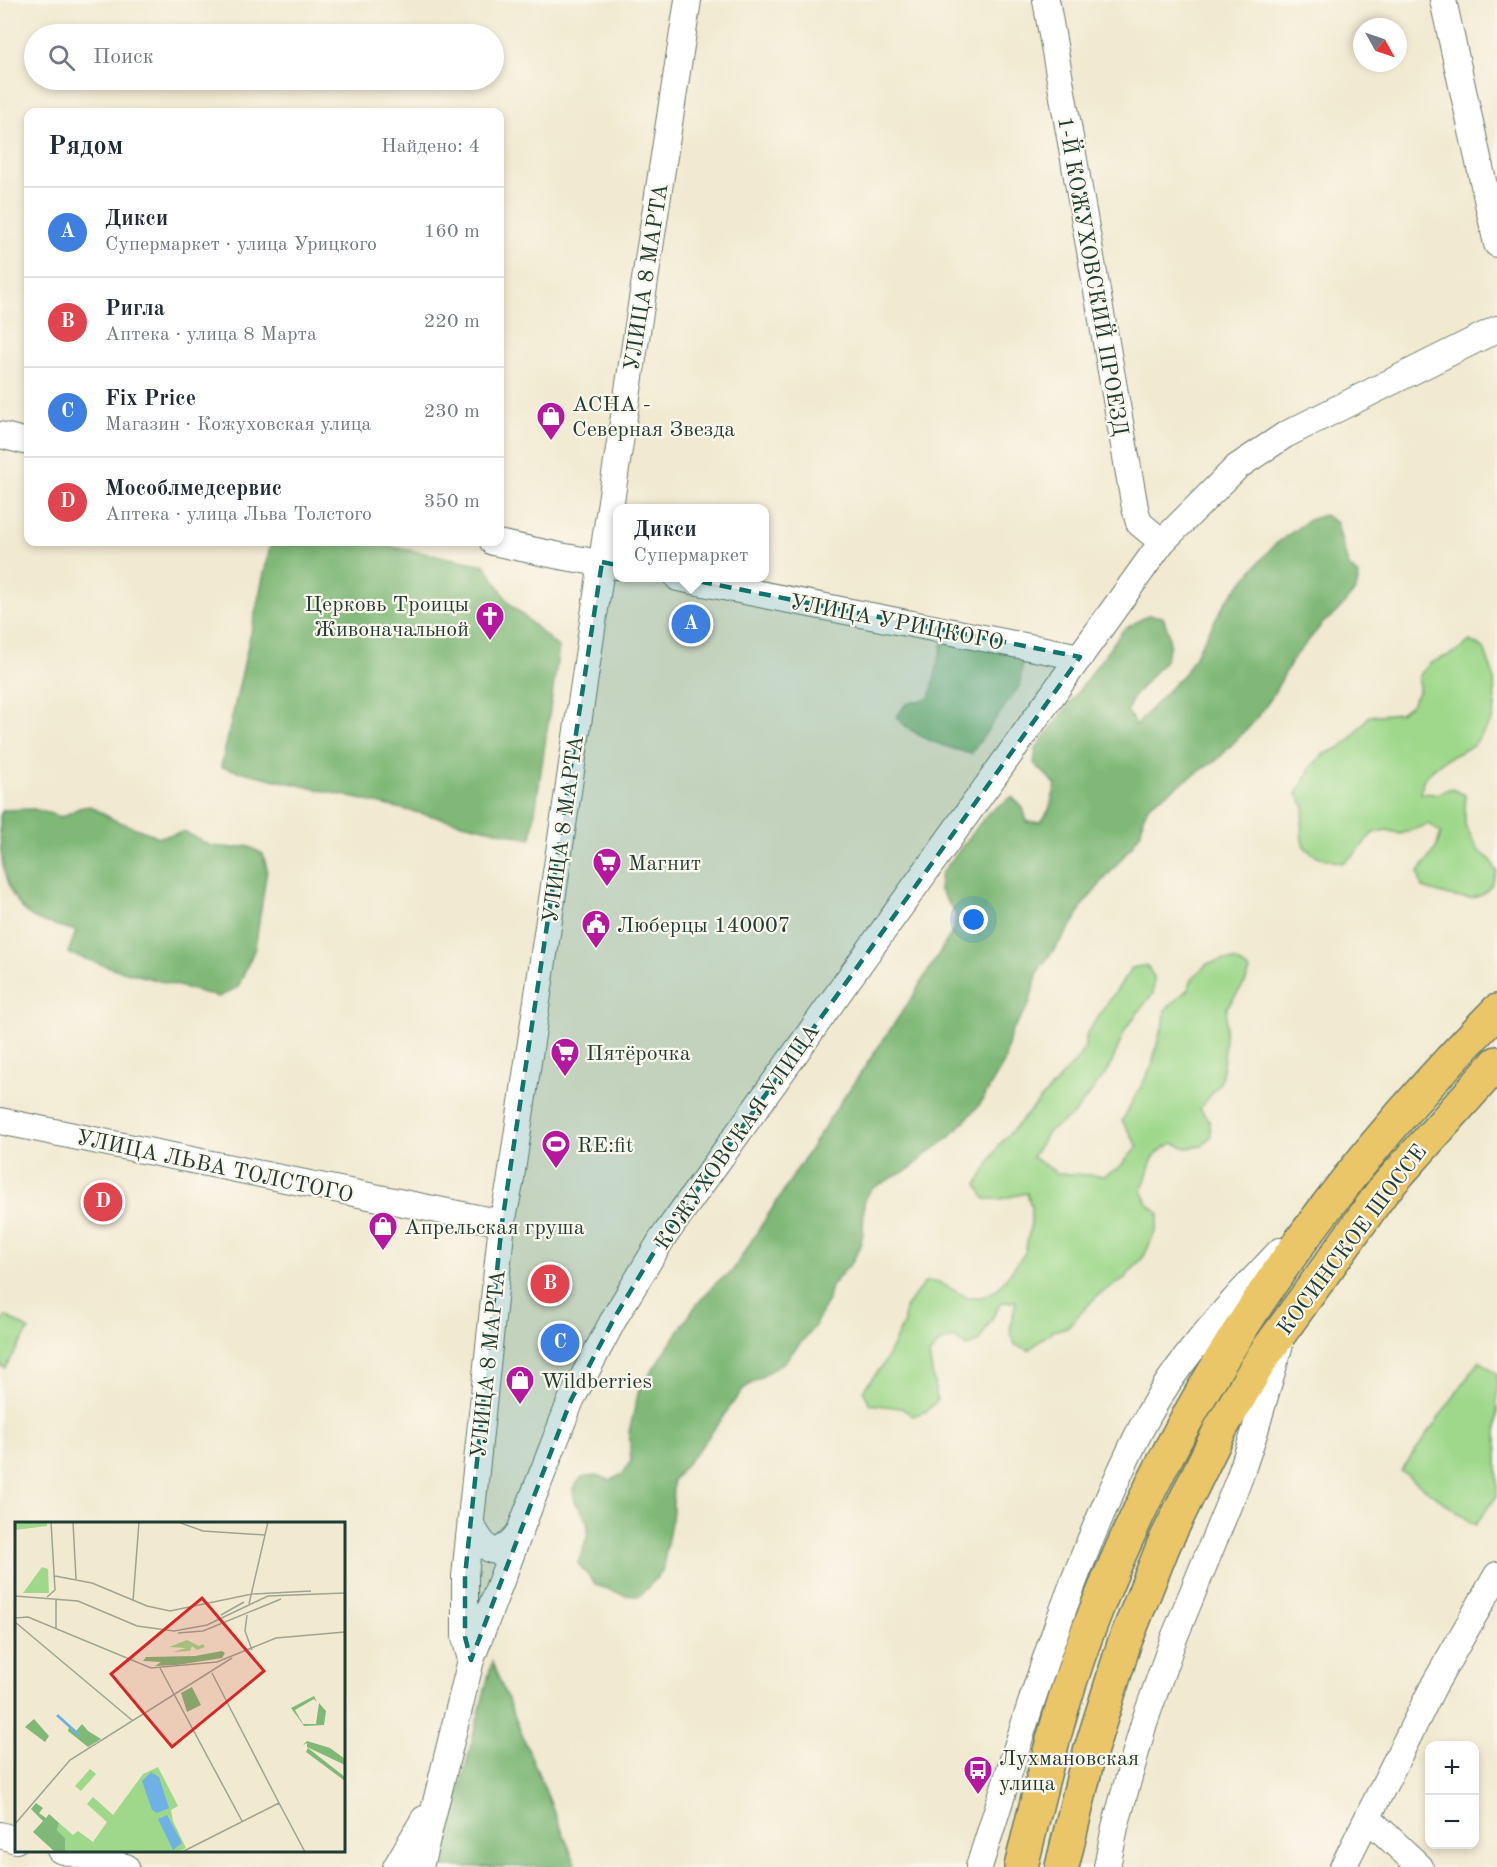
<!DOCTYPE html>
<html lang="ru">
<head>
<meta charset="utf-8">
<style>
  body { margin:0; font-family:"Old Standard TT",serif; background:#f6f6f7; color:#1f2937 }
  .controls { position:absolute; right:18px; bottom:18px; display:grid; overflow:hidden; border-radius:12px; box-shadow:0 3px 9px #0003 }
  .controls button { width:54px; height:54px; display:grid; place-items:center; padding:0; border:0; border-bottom:2px solid #e0e1e3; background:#fff; color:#1f2937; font:30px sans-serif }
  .compass { position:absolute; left:1353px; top:18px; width:54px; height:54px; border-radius:50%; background:#fff; box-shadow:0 3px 9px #0003; rotate:130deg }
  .you { position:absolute; left:974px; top:920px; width:21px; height:21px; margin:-15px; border:4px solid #fff; border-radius:50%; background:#1a73e8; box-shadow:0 0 0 9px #1a73e833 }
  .badge { display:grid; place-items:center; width:39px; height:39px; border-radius:50%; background:#b5179e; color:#fff; font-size:20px; font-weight:700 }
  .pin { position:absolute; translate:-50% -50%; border:3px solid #fff; box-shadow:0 2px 6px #0006 }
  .popup { position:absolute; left:613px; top:504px; width:156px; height:78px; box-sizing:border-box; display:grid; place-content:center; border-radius:12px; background:#fff; filter:drop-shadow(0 2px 4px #0005); font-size:20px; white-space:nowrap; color:#747a83 }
  .popup b { font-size:22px; color:#1f2937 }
  .popup::after { content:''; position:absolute; left:50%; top:100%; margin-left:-12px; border:12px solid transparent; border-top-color:#fff }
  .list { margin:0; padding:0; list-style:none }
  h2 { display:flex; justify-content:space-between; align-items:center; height:78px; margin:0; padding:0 24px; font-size:26px }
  h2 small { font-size:20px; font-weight:400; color:#747a83 }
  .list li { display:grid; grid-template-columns:39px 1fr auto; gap:18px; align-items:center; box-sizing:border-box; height:90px; padding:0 24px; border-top:2px solid #e0e1e3 }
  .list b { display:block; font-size:22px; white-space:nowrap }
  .list p { margin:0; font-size:20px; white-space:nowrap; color:#747a83 }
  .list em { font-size:20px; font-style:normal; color:#747a83 }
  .icon { flex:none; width:33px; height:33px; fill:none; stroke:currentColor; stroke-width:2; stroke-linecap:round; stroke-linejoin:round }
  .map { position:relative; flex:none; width:1497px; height:1867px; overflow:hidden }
  .search { position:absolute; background:#fff; box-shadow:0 3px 9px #0003; left:24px; top:24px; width:480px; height:66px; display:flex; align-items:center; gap:15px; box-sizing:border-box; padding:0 21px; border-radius:33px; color:#747a83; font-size:22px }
  .panel { position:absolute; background:#fff; box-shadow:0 3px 9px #0003; left:24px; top:108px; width:480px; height:438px; border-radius:12px }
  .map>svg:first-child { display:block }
  .green { fill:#9fd88b; stroke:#5f8a60; stroke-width:1.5 }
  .forest { fill:#7fb877; stroke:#4f7a56; stroke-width:1.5 }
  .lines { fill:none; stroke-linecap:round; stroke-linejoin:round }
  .minor-casing { stroke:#68796b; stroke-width:28 }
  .highway-casing { stroke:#68796b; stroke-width:36 }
  .minor { stroke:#fff; stroke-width:26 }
  .highway { stroke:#eac669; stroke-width:33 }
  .marked { fill:#0f766e; fill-opacity:0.2; stroke:#0f766e; stroke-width:4.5; stroke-dasharray:12 8; stroke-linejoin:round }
  .labels { text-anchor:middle; stroke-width:4.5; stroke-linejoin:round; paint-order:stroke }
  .street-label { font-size:22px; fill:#1f3d34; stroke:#fbf7ec }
  .poi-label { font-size:22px; fill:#1f3d34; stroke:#fbf7ec; text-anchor:start }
  .inset-river { fill:none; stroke:#6fb1e4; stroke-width:3 }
  .inset-road { fill:none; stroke:#9da492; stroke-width:1.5 }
  .view { fill:#d62828; fill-opacity:0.15; stroke:#d62828; stroke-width:3 }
  .inset-edge { fill:none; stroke:#1f3d34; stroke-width:3 }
</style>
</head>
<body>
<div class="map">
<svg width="1497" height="1867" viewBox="0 0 1497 1867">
  <rect width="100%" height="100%" fill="#fbf7ec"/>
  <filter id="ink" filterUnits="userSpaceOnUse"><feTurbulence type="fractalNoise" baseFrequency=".0167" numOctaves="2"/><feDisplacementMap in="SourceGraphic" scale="12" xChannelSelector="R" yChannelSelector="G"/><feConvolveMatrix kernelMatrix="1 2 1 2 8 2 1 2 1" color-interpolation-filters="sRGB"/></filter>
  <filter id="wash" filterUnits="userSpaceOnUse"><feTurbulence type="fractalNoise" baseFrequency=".008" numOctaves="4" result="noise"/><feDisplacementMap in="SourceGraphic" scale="24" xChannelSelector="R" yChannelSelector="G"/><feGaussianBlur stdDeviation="1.35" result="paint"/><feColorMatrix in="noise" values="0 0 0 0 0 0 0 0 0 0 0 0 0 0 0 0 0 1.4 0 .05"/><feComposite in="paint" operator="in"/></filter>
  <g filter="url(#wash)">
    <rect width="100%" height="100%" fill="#f1e9d0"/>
    <g class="green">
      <path d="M 1470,641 L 1484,649 L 1494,677 L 1495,708 L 1492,721 L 1473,746 L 1444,760 L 1433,769 L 1423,780 L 1421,793 L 1437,794 L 1451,788 L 1465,795 L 1465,825 L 1479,851 L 1491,860 L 1497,872 C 1485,913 1452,896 1422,888 L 1418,873 L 1436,848 L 1441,833 L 1429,824 L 1401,834 L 1387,830 L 1373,833 L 1354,855 L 1342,863 C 1302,853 1296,850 1305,807 L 1297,794 L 1311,767 L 1324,754 L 1337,749 L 1350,740 L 1369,716 L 1400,713 L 1412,704 L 1419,690 L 1419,676 L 1430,663 L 1458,651 Z"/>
      <path d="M 1222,960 L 1237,961 L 1250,971 L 1245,983 L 1227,1007 L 1223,1069 L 1220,1083 L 1200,1109 L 1210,1122 L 1211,1136 L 1202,1146 L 1186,1148 L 1173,1143 C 1146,1156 1152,1165 1142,1190 L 1148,1204 L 1159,1214 L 1156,1230 L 1144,1256 L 1125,1278 L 1098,1295 L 1067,1327 L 1052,1331 L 1029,1350 L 1015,1345 L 1010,1331 L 1016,1301 L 1001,1303 L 979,1341 L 967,1347 L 954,1338 L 939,1343 L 929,1355 L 937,1400 L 927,1411 L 913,1416 L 901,1408 L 870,1404 L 863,1390 L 883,1365 L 904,1323 L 905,1308 L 925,1282 L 939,1282 L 966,1297 L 982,1297 L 997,1290 L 1025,1253 L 1031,1223 L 1031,1207 L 1027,1193 L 1000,1199 L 985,1199 L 977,1185 L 999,1145 L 1075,1062 L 1084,1049 L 1087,1033 L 1132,968 L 1147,965 L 1154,978 L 1153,993 L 1126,1028 L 1109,1069 L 1073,1115 L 1048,1132 L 1032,1157 L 1057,1173 L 1104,1176 L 1118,1169 L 1138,1146 L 1122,1121 L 1152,1066 L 1159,1036 L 1164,1023 L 1165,1010 L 1188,989 L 1194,976 L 1207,964 Z"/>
      <path d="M 6,1316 L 29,1330 L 5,1368 L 0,1365 L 0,1327 Z"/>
      <path d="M 1479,1361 L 1497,1374 L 1497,1496 L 1475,1525 L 1401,1471 Z"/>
    </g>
    <g class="forest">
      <path d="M 1324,515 L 1337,523 L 1348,565 L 1359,576 L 1356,590 L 1336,613 L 1323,623 L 1293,659 L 1270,700 L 1251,725 L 1218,759 L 1150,804 L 1143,817 L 1141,832 L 1132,846 L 1082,906 L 1075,921 L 1038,971 L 1029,1005 L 1011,1032 L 1004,1063 L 980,1104 L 949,1138 L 924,1156 L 913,1167 L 871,1189 L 864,1202 L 863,1234 L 859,1249 L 852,1262 L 831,1286 L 828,1300 L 814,1327 L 784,1362 L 743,1389 L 704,1443 L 673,1480 L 673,1511 L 662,1572 L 640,1596 L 625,1595 L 596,1585 L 578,1563 C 584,1547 594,1529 583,1513 C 575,1502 574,1502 573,1488 L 582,1477 L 596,1475 L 610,1480 L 623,1474 L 631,1461 L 629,1432 L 639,1390 L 697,1304 L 717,1282 L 731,1273 L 830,1118 L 913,996 L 954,929 L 956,914 L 939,889 L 941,874 L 988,813 L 1012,797 L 1023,808 L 1027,822 L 1041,822 L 1049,810 L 1056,785 L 1034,763 L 1036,749 L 1123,630 L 1148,615 L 1163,617 L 1168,631 L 1170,645 L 1165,660 L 1134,696 L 1127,711 L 1136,725 L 1187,670 L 1226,601 L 1274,545 L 1309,520 Z"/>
      <path d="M 271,542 L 367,542 L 485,565 L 509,603 L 559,648 L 531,839 L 221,767 Z"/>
      <path d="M 943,641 L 1000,648 L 1023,659 L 1020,685 L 971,754 C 943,746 916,739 896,717 L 906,704 L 930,698 Z"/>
      <path d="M 90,806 L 112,819 L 159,837 L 185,832 L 211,846 L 236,848 L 248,846 L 263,854 L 267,869 L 255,948 L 238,987 L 219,997 L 112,968 L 68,953 L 76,931 C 62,926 42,924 31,916 C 0,893 0,851 0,816 L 3,810 L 34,809 L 62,817 L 79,808 Z"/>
      <path d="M 492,1662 L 577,1867 L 440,1867 Z"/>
    </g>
  </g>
  <g filter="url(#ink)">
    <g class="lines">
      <g class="minor-casing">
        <g id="minor">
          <path d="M 1046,0 L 1135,508 L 1139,523 L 1162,542"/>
          <path d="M 1443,0 L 1497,244"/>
          <path d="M 0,435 L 28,442"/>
          <path d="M 493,542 L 560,556 L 617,566"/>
          <path d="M 678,578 L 1080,657"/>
          <path d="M 0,1121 L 502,1223"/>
          <path d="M 471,1525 C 488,1553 495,1562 519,1533"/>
          <path d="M 471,1660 L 465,1637 L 465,1576 L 502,1223 L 510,1184 L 609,514 L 688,0"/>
          <path d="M 1368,1818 L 1420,1867"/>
          <path d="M 0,1835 L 16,1840"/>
          <path d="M 60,1850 L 126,1867"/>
          <path d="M 396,1867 L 424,1819"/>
          <path d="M 420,1867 L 471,1660 L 526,1515 L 571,1400 L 616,1315 L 662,1239 L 1162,542 L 1237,467 L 1285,435 L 1497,329"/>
          <path d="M 979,1867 C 1019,1743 1054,1618 1108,1499 C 1128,1454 1149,1407 1179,1367 C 1209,1326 1245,1288 1280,1251"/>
          <path d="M 1107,1867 L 1115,1827 L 1144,1723 L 1172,1643 L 1239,1479 L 1254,1434 L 1280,1344"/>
          <path d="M 1343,1867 L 1434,1685 L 1497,1575"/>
        </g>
      </g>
      <g class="highway-casing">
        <g id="highway">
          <path d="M 1021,1867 C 1040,1790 1058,1711 1086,1636 C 1177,1396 1317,1194 1497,1011"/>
          <path d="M 1062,1867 L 1087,1762 L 1124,1644 L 1164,1544 L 1221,1428 L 1262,1358 L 1382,1192 L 1497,1063"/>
        </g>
      </g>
      <use href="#minor" class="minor"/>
      <use href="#highway" class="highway"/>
    </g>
  </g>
  <path class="marked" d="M 602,562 L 1080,657 L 662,1239 L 616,1315 L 571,1400 L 471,1660 L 465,1637 L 465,1576 L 502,1223 Z"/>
  <defs>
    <g id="shop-pin" transform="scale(1.5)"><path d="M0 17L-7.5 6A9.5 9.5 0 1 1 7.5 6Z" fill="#b5179e" stroke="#fbf7ec"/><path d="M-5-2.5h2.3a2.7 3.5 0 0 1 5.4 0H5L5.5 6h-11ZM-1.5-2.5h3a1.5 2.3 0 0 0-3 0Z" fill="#fff"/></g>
    <g id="church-pin" transform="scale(1.5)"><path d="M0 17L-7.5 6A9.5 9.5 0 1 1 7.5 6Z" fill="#b5179e" stroke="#fbf7ec"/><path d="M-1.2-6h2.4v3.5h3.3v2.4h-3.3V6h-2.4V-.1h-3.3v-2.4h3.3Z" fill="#fff"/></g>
    <g id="supermarket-pin" transform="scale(1.5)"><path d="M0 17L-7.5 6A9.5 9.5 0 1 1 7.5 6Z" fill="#b5179e" stroke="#fbf7ec"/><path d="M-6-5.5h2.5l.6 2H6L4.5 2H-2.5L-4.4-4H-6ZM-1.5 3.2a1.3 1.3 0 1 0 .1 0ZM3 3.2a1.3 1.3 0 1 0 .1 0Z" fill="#fff"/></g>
    <g id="civic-pin" transform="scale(1.5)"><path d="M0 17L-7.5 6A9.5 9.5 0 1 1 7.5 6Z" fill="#b5179e" stroke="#fbf7ec"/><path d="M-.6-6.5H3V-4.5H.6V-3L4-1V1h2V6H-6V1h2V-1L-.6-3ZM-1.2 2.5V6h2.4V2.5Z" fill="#fff"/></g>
    <g id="stadium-pin" transform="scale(1.5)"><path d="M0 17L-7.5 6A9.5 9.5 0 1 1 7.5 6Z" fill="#b5179e" stroke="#fbf7ec"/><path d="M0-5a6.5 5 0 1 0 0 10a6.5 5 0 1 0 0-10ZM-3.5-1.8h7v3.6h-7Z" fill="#fff"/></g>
    <g id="bus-pin" transform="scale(1.5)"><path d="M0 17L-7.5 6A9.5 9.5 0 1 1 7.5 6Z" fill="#b5179e" stroke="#fbf7ec"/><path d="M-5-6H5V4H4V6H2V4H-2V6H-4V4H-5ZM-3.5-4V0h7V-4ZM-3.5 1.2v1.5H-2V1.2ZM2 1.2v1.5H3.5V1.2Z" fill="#fff"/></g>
  </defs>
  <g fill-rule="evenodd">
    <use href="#shop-pin" x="551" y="416"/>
    <use href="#church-pin" x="490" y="616"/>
    <use href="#supermarket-pin" x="607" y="862"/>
    <use href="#civic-pin" x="596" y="924"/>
    <use href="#supermarket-pin" x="565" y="1052"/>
    <use href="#stadium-pin" x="556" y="1144"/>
    <use href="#shop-pin" x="383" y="1226"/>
    <use href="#shop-pin" x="520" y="1380"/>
    <use href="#bus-pin" x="978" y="1770"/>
  </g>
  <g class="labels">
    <g class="street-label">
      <text transform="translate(1094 276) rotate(80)" y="8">1-Й КОЖУХОВСКИЙ ПРОЕЗД</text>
      <text transform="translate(645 277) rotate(-81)" y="8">УЛИЦА 8 МАРТА</text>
      <text transform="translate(897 621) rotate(11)" y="8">УЛИЦА УРИЦКОГО</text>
      <text transform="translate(562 829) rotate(-82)" y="8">УЛИЦА 8 МАРТА</text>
      <text transform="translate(736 1136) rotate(-55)" y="8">КОЖУХОВСКАЯ УЛИЦА</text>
      <text transform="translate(215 1165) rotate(12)" y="8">УЛИЦА ЛЬВА ТОЛСТОГО</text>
      <text transform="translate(1351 1239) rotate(-53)" y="8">КОСИНСКОЕ ШОССЕ</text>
      <text transform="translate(487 1364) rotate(-84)" y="8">УЛИЦА 8 МАРТА</text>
    </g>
    <g class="poi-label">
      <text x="572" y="411">АСНА -<tspan x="572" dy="25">Северная Звезда</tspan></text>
      <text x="469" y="611" text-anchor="end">Церковь Троицы<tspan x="469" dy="25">Живоначальной</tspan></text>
      <text x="628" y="870">Магнит</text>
      <text x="617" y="932">Люберцы 140007</text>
      <text x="586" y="1060">Пятёрочка</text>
      <text x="577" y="1152">RE:fit</text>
      <text x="404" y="1234">Апрельская груша</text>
      <text x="541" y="1388">Wildberries</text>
      <text x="999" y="1765">Лухмановская<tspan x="999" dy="25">улица</tspan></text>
    </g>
  </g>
  <g transform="translate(15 1522)">
    <rect width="330" height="330" fill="#f1e9d0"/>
    <path d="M 0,0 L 32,0 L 32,4 L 0,8 ZM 27,45 L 33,47 L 34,71 L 8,71 ZM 172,118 L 184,124 L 188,122 L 190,125 L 182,128 L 177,124 L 175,129 L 158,130 L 171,126 L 154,125 ZM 143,245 L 163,284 L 156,288 L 158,299 L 171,326 L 163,330 L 50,330 L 50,316 L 42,308 L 44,301 L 58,313 L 63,309 L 78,320 L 92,300 L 72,282 L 78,275 L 98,293 L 128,252 ZM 75,247 L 81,252 L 66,269 L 60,264 Z" fill="#9fd88b"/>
    <path d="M 207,129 L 210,131 L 207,136 L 162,143 L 140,144 L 146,140 L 128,139 L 131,135 L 180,134 ZM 177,165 L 186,183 L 172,190 L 166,171 ZM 299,174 L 302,180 L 299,177 L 280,188 L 288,202 L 301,202 L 304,181 L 311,189 L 309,203 L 289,204 L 276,186 ZM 19,197 L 34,214 L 30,220 L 10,205 ZM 67,202 L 73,209 L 86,217 L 73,225 L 53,209 L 54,205 L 61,209 ZM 292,219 L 315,226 L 330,237 L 330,243 L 292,225 L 292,221 L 288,223 ZM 293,226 L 330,255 L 330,259 L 291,230 ZM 21,281 L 28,286 L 24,291 L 31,296 L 34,292 L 44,301 L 42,308 L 50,316 L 50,330 L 40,330 L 18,310 L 28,299 L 16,287 Z" fill="#7fb877"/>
    <path d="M 136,250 L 144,255 L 154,286 L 142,291 L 137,288 L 127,259 ZM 152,293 L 167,321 L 158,328 L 143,297 Z" fill="#6fb1e4"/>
    <path class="inset-river" d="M 42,193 L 64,213"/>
    <path class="inset-road" d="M 58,0 L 61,57M 163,0 L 188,9 L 250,13M 40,54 L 77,61 L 132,84 L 155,89 L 237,72 L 296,69M 0,74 L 63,79 L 122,104 L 159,109 L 192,103 L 253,74 L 330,71M 32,75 L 40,68 L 36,0M 118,79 L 124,0M 234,82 L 253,0M 206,93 L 229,80M 232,93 L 230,109 L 237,128M 0,96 L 13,95 L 136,146 L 202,140 L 261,116 L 330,110M 0,100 L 118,199M 41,107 L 41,77M 163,111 L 188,109 L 266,77M 145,146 L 227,299M 197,151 L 264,281M 0,302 L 55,238 L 217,136M 167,330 L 264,281 L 290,330"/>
    <path class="view" d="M 187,76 L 249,149 L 157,225 L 96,152 Z"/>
    <rect width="330" height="330" class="inset-edge"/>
  </g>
</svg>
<div class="controls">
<button>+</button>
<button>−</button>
</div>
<svg class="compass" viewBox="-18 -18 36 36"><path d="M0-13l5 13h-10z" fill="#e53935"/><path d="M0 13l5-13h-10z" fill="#747a83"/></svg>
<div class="you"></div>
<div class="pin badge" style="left:691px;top:624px;background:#3f7fe0">A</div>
<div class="popup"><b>Дикси</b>Супермаркет</div>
<div class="pin badge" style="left:550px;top:1284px;background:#e0444e">B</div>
<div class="pin badge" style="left:560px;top:1343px;background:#3f7fe0">C</div>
<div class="pin badge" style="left:103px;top:1202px;background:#e0444e">D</div>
<div class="search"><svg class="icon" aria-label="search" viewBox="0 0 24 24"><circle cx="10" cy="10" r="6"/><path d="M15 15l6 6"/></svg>Поиск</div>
<section class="panel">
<h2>Рядом<small>Найдено: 4</small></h2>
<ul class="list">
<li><span class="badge" style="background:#3f7fe0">A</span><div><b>Дикси</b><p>Супермаркет · улица Урицкого</p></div><em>160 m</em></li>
<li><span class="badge" style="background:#e0444e">B</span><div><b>Ригла</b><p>Аптека · улица 8 Марта</p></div><em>220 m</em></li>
<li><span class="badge" style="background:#3f7fe0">C</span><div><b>Fix Price</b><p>Магазин · Кожуховская улица</p></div><em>230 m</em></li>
<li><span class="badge" style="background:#e0444e">D</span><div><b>Мособлмедсервис</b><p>Аптека · улица Льва Толстого</p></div><em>350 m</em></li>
</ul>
</section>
</div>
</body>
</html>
